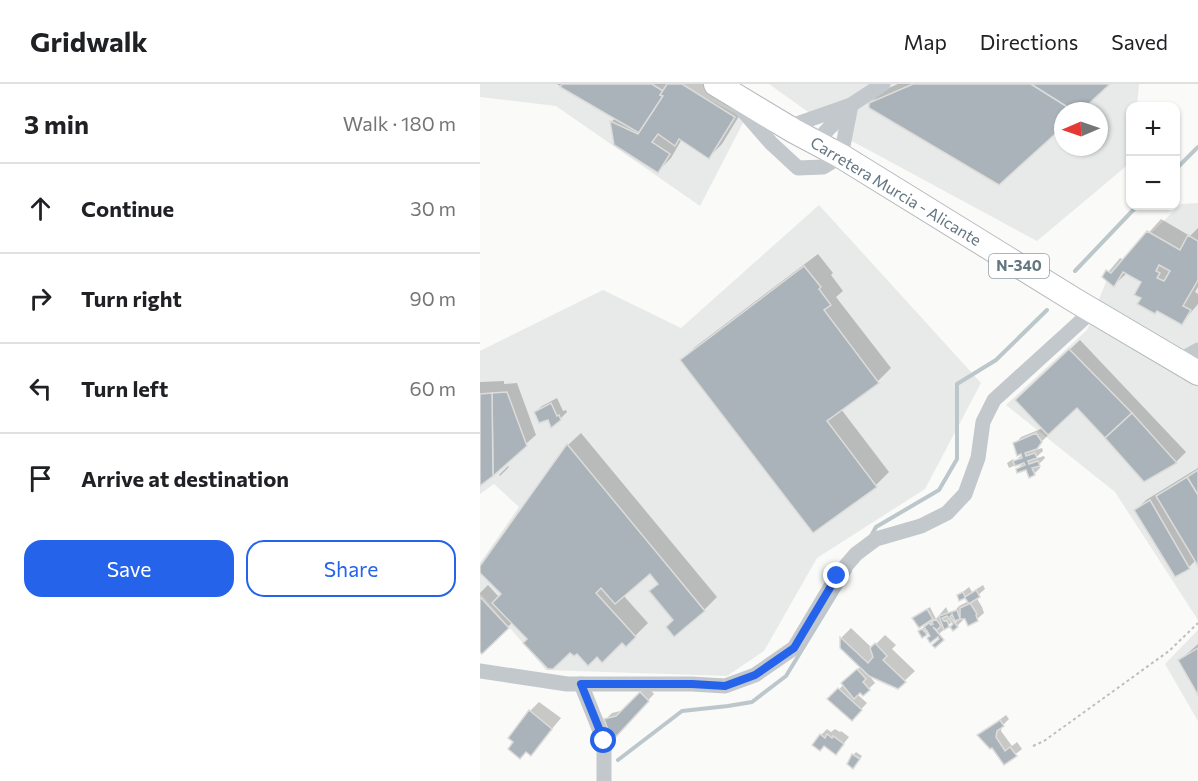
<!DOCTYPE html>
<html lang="en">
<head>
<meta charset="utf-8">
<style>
  body { margin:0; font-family:Commissioner,sans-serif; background:#f6f6f6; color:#202124 }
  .controls { position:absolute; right:18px; top:18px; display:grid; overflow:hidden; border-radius:12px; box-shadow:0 2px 4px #0004 }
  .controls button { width:54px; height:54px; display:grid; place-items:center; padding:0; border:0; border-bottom:2px solid #e0e0e0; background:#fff; color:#202124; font:30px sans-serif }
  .compass { position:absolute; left:574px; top:18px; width:54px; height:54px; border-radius:50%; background:#fff; box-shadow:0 2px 4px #0004; rotate:268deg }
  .stop { position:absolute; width:18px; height:18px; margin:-14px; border:4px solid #2563eb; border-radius:50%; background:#fff }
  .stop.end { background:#2563eb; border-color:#fff; box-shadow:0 2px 6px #0008 }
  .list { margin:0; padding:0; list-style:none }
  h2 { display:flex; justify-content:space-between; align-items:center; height:78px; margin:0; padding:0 24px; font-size:26px }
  h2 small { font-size:20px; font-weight:400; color:#757577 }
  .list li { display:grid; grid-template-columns:39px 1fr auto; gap:18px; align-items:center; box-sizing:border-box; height:90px; padding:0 24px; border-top:2px solid #e0e0e0 }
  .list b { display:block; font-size:22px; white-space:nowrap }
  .list em { font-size:20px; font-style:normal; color:#757577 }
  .actions { display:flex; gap:12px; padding:18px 24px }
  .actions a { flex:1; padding:14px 0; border:2px solid #2563eb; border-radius:18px; text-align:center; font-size:21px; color:#2563eb }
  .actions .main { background:#2563eb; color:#fff }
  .icon { flex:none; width:33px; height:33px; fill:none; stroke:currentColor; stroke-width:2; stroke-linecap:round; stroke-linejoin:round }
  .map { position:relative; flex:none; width:718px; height:697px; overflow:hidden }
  header { display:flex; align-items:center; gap:36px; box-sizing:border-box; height:84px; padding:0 30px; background:#fff; border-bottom:2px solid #e0e0e0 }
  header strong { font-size:28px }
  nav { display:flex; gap:33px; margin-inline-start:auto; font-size:21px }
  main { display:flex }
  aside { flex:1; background:#fff }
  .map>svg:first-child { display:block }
  .built { fill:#e8e9e9; fill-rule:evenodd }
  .shadow { fill:#0003 }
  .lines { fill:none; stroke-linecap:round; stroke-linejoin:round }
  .stream { stroke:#bbc7cb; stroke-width:4 }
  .building { fill:#aab3b9; stroke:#dcdcda; stroke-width:1.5; fill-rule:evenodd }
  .trunk-casing { stroke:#b4b9bd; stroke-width:26 }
  .path { stroke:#bbbfc2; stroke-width:2; stroke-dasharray:3 3; stroke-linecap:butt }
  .minor { stroke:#c3c8cc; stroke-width:15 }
  .trunk { stroke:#fff; stroke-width:24 }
  .route { stroke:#2563eb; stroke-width:8 }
  .labels { text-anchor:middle; stroke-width:6; stroke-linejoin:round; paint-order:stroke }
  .shield { fill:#fff; stroke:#939fa8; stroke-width:1.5 }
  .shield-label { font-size:15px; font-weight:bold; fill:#657683 }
  .street-label { font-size:16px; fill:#657683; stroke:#fff }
</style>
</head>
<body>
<header>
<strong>Gridwalk</strong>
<nav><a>Map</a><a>Directions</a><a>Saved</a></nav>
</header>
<main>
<aside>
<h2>3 min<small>Walk · 180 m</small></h2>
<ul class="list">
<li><svg class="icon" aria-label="ahead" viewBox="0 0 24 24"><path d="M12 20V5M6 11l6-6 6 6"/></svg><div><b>Continue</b></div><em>30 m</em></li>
<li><svg class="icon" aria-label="right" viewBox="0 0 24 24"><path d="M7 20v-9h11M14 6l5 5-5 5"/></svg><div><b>Turn right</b></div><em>90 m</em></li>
<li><svg class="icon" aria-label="left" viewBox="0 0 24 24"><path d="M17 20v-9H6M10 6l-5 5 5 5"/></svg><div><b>Turn left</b></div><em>60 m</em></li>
<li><svg class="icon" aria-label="arrive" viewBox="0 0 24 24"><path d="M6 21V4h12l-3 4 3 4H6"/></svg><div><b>Arrive at destination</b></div></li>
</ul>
<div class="actions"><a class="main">Save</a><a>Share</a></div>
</aside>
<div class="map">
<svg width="718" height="697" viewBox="0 0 718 697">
  <rect width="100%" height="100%" fill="#fafaf8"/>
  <g class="built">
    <path d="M 0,0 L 200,0 L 265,35 L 220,122 L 76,22 L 0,13 Z"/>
    <path d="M 289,0 L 659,0 L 657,22 L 650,22 L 650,79 L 557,157 L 359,50 ZM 583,27 L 619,27 L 619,63 L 583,63 Z"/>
    <path d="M 718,119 L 718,536 L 635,408 L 526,321 L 607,246 L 629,190 L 701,120 Z"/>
    <path d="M 339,121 L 501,299 L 445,405 L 337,474 L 284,567 L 247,592 L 66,586 L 0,509 L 0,479 L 39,423 L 14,400 L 0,410 L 0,267 L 123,206 L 201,244 Z"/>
    <path d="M 718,546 L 718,637 L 685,580 Z"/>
  </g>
  <g class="shadow">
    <path d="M 77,0 L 236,0 L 267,19 L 242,60 L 229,73 L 202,55 L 191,74 L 178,87 L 136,60 L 132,37 L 136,34 Z"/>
    <path d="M 418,0 L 628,0 L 598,27 L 390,19 L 404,6 Z"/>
    <path d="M 681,135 L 710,152 L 718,144 L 718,203 L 715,208 L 718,210 L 718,220 L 702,239 L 663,213 L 663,198 L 647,189 L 634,201 L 624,193 L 640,174 L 644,176 Z"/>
    <path d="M 338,170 L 353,189 L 351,191 L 363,207 L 356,213 L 411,284 L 398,297 L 361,325 L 409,388 L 396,401 L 333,447 L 202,276 L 215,263 Z"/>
    <path d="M 600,256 L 706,368 L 696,378 L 664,396 L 598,322 L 552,367 L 562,364 L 563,367 L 554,375 L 564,372 L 565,374 L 559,380 L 560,384 L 554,390 L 547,384 L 537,385 L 547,376 L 529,384 L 527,379 L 533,375 L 534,378 L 545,368 L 535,360 L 541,353 L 563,344 L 546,306 Z"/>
    <path d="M 24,297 L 24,300 L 37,299 L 56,351 L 0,400 L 0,298 Z"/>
    <path d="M 77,314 L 83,327 L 86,326 L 87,328 L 80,335 L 68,335 L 55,328 L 62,322 Z"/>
    <path d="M 101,349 L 237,513 L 224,526 L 195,536 L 179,499 L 170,488 L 143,511 L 168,539 L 146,561 L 142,557 L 117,571 L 97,567 L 33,538 L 2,568 L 0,565 L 0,509 L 8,501 L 19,513 L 23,510 L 0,487 L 0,484 L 88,361 Z"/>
    <path d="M 28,382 L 29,383 L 20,392 L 19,391 Z"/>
    <path d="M 718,384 L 718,479 L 716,476 L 709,483 L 656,426 L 666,416 Z"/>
    <path d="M 503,501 L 505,505 L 496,513 L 502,523 L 504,529 L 497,535 L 481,533 L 483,536 L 474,545 L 472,543 L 477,537 L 476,534 L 458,551 L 452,552 L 449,547 L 446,550 L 440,547 L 451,537 L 437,532 L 450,523 L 456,535 L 466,523 L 470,532 L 474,531 L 473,529 L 479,522 L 489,517 L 485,512 L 480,515 L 479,511 L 489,503 L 492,508 Z"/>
    <path d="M 371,544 L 392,564 L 405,551 L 416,561 L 412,565 L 435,587 L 418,603 L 388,590 L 395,599 L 383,610 L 380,607 L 377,610 L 387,619 L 372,635 L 350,615 L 381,582 L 362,563 L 362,553 Z"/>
    <path d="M 718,560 L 718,608 L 700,576 Z"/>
    <path d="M 167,602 L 174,610 L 132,654 L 126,635 L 132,629 L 144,626 Z"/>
    <path d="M 59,618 L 81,634 L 51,670 L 50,627 Z"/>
    <path d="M 526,631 L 529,635 L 522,642 L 521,647 L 532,662 L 537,658 L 542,665 L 524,679 L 513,662 L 499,651 Z"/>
    <path d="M 347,645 L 351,648 L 355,645 L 360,648 L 361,647 L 369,653 L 356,669 L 341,651 Z"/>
    <path d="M 376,668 L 382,672 L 376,680 L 370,675 Z"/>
  </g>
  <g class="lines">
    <g class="stream">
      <path d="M 696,85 L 718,63"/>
      <path d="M 595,187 L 657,122"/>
      <path d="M 391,452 L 396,443 L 459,406 L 477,375 L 477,300 L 516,276 L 567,226"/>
      <path d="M 138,676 L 202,627 L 248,622 L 272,618 L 306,592 L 370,487"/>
    </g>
  </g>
  <g class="building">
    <path d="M 82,0 L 172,0 L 183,7 L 180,11 L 183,12 L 159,49 L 80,3 Z"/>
    <path d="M 187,0 L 202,0 L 255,33 L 229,75 L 199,55 L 195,62 L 178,50 L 172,58 L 190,70 L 178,89 L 134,61 L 130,37 L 158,50 L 183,12 L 180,11 Z"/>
    <path d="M 433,0 L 551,0 L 594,27 L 583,27 L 583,43 L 519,101 L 389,24 L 389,19 Z"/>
    <path d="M 551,0 L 630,0 L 601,27 L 594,27 Z"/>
    <path d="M 667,147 L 700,166 L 708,151 L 718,157 L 718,196 L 703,222 L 711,226 L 702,241 L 677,227 L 675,230 L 657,220 L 661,214 L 654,211 L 661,198 L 643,188 L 634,203 L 622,193 L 626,186 L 631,189 ZM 679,181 L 690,187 L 684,197 L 677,194 L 680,189 L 676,187 Z"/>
    <path d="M 324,182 L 341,203 L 339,205 L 351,221 L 344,226 L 399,299 L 347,337 L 397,403 L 333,449 L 200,276 Z"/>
    <path d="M 589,265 L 652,329 L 625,354 L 597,324 L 568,351 L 535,316 Z"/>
    <path d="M 27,308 L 47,362 L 13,392 L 12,309 Z"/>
    <path d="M 12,309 L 13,392 L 0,402 L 0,310 Z"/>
    <path d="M 71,319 L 77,332 L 79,331 L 81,336 L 71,344 L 68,336 L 59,339 L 54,328 Z"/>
    <path d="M 652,329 L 697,379 L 664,398 L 625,354 Z"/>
    <path d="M 556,349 L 562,358 L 557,365 L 545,369 L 546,372 L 555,369 L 557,374 L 548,377 L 549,380 L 558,377 L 560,382 L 552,384 L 555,391 L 549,394 L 546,386 L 537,389 L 536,385 L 545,381 L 544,379 L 535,382 L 533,377 L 542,374 L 541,370 L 537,372 L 533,359 Z"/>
    <path d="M 87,360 L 225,527 L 194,553 L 186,543 L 193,536 L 169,507 L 178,500 L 170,490 L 135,520 L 121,504 L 116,509 L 156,553 L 146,563 L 142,559 L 122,579 L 117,573 L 108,582 L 97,570 L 94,572 L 90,569 L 73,585 L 68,585 L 43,559 L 47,555 L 12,519 L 21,510 L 0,489 L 0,482 Z"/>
    <path d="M 718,386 L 718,411 L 707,393 Z"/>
    <path d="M 707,393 L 718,411 L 718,482 L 676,412 Z"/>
    <path d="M 670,416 L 710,485 L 695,493 L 654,426 Z"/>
    <path d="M 496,506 L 500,513 L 490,519 L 497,530 L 496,531 L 498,537 L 488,542 L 485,535 L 480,535 L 480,524 L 489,520 L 485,514 L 479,517 L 477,511 L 483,508 L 485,513 Z"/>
    <path d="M 0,513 L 29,544 L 2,570 L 0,568 Z"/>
    <path d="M 447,525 L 453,535 L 439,544 L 432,534 Z"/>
    <path d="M 477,526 L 480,535 L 475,537 L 472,530 L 470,533 L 478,543 L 473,547 L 470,543 L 473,540 L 467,532 L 462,534 L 464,537 L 467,536 L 469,543 L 464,546 L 459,532 Z"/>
    <path d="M 456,535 L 461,542 L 457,546 L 453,543 L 464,556 L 455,564 L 452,561 L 459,555 L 458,553 L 450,559 L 447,554 L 450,552 L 447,547 L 445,548 L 447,551 L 442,554 L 438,547 L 442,545 L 444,547 L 446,546 L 444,543 L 449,539 L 451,541 L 453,540 L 451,538 Z"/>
    <path d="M 360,553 L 388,579 L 393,573 L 390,564 L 395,559 L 407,572 L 403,576 L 426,598 L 418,605 L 389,592 L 360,564 Z"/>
    <path d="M 718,564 L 718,611 L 698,576 Z"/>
    <path d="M 377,585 L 386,595 L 383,598 L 390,606 L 383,612 L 380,609 L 374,615 L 361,599 Z"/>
    <path d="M 358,604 L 382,626 L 372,637 L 347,615 Z"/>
    <path d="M 160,608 L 169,617 L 132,657 L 124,635 L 136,632 Z"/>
    <path d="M 49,626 L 72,645 L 51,672 L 46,668 L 40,675 L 28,665 L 33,658 L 28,654 Z"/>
    <path d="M 520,636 L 524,642 L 517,647 L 516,653 L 525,667 L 530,663 L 537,672 L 524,681 L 512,664 L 510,665 L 497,651 Z"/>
    <path d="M 340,650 L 345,654 L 347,650 L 352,654 L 353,652 L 364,660 L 356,671 L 344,662 L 340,667 L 332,661 Z"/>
    <path d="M 372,670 L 380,675 L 373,685 L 367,680 Z"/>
  </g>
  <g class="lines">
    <g class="trunk-casing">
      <path id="trunk" d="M 236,0 L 314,47 L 361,72 L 596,217 L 718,289"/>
    </g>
    <path class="path" d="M 553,662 L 564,657 L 689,567 L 718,539"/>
    <g class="minor">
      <path d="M 257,20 L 291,59 L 318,84 L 343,83 L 361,72 L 371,21"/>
      <path d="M 308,43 L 368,22"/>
      <path d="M 336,58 L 371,21 L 403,0"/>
      <path d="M 698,277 L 718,266"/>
      <path d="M 0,587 L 87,600 L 212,600 L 245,602 L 275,591 L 314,564 L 357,492 L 376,470 L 396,455 L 441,442 L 467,429 L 485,410 L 498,374 L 503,338 L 514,316 L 612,227"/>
      <path d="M 101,600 L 124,657 L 124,697"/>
    </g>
    <use href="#trunk" class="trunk"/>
  </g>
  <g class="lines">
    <path class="route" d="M 124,657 L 101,600 L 212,600 L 245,602 L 275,591 L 314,564 L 357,492"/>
  </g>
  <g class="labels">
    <rect class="shield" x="509" y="170" width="60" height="24" rx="4.5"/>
    <g class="shield-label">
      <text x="539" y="187">N-340</text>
    </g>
    <g class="street-label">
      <text transform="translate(416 107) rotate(31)" y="6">Carretera Murcia - Alicante</text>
    </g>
  </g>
</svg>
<div class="controls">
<button>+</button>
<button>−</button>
</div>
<svg class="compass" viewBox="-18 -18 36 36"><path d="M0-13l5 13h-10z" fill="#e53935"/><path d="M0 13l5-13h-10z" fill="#757577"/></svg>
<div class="stop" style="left:124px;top:657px"></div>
<div class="stop end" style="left:357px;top:492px"></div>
</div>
</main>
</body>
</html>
